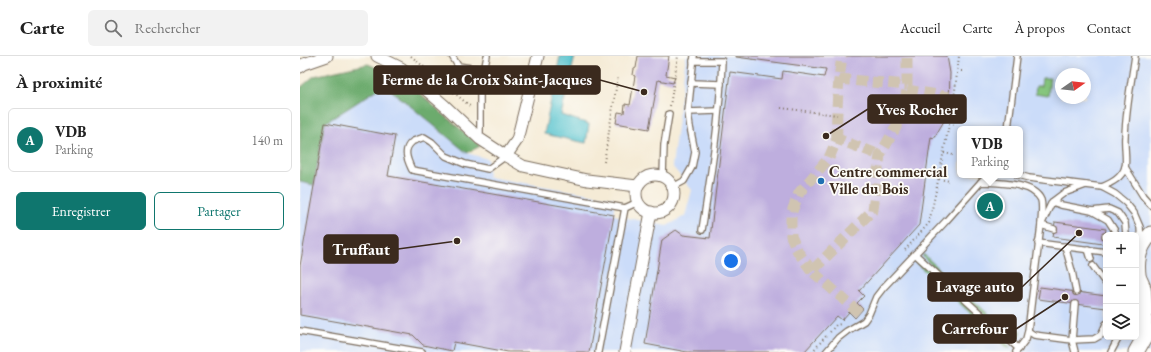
<!DOCTYPE html>
<html lang="fr">
<head>
<meta charset="utf-8">
<style>
  body { margin:0; font-family:"EB Garamond",serif; background:#f2f2f2; color:#222 }
  .controls { position:absolute; right:12px; bottom:12px; display:grid; overflow:hidden; border-radius:6px; box-shadow:0 2px 10px #0003 }
  .controls button { width:36px; height:36px; display:grid; place-items:center; padding:0; border:0; border-bottom:1px solid #e0e0e0; background:#fff; color:#222; font:20px sans-serif }
  .compass { position:absolute; left:755px; top:12px; width:36px; height:36px; border-radius:50%; background:#fff; box-shadow:0 2px 10px #0003; rotate:76deg }
  .you { position:absolute; left:431px; top:205px; width:14px; height:14px; margin:-10px; border:3px solid #fff; border-radius:50%; background:#1a73e8; box-shadow:0 0 0 6px #1a73e833 }
  .badge { display:grid; place-items:center; width:26px; height:26px; border-radius:50%; background:#0f766e; color:#fff; font-size:13px; font-weight:700 }
  .pin { position:absolute; translate:-50% -50%; border:2px solid #fff; box-shadow:0 1px 4px #0006 }
  .popup { position:absolute; left:657px; top:70px; width:66px; height:52px; box-sizing:border-box; display:grid; place-content:center; border-radius:6px; background:#fff; filter:drop-shadow(0 1px 3px #0005); font-size:13px; white-space:nowrap; color:#767676 }
  .popup b { font-size:15px; color:#222 }
  .popup::after { content:''; position:absolute; left:50%; top:100%; margin-left:-8px; border:8px solid transparent; border-top-color:#fff }
  .list { margin:0; padding:0; list-style:none }
  h2 { display:flex; justify-content:space-between; align-items:center; height:52px; margin:0; padding:0 16px; font-size:17px }
  h2 small { font-size:13px; font-weight:400; color:#767676 }
  .list li { display:grid; grid-template-columns:26px 1fr auto; gap:12px; align-items:center; box-sizing:border-box; height:64px; margin:0 8px 8px; padding:0 8px; border:1px solid #e0e0e0; border-radius:6px }
  .list b { display:block; font-size:15px; white-space:nowrap }
  .list p { margin:0; font-size:13px; white-space:nowrap; color:#767676 }
  .list em { font-size:13px; font-style:normal; color:#767676 }
  .actions { display:flex; gap:8px; padding:12px 16px }
  .actions a { flex:1; padding:9px 0; border:1px solid #0f766e; border-radius:6px; text-align:center; font-size:14px; color:#0f766e }
  .actions .main { background:#0f766e; color:#fff }
  .icon { flex:none; width:22px; height:22px; fill:none; stroke:currentColor; stroke-width:2; stroke-linecap:round; stroke-linejoin:round }
  .map { position:relative; flex:none; width:851px; height:296px; overflow:hidden }
  header { display:flex; align-items:center; gap:24px; box-sizing:border-box; height:56px; padding:0 20px; background:#fff; border-bottom:1px solid #e0e0e0 }
  header strong { font-size:19px }
  nav { display:flex; gap:22px; margin-inline-start:auto; font-size:14px }
  .search { width:280px; height:36px; background:#f2f2f2; display:flex; align-items:center; gap:10px; box-sizing:border-box; padding:0 14px; border-radius:6px; color:#767676; font-size:15px }
  main { display:flex }
  aside { flex:1; background:#fff }
  .map>svg:first-child { display:block }
  .built { fill:#cbdcf9; fill-rule:evenodd }
  .green { fill:#86c67e; stroke:#60784e }
  .forest { fill:#6cab6d; stroke:#546a46 }
  .water { fill:#56c3ce; stroke:#487676 }
  .building { fill:#beaede }
  .lines { fill:none; stroke-linecap:round; stroke-linejoin:round }
  .street-tunnel { stroke:#d0c4b1; stroke-width:11; stroke-dasharray:11 5.5; stroke-linecap:butt }
  .lane-casing { stroke:#7c6e5e; stroke-width:8 }
  .street-casing { stroke:#7c6e5e; stroke-width:13 }
  .secondary-casing { stroke:#7c6e5e; stroke-width:17 }
  .path { stroke:#7c6e5e; stroke-width:2; stroke-dasharray:1 3; stroke-linecap:butt }
  .lane { stroke:#fff; stroke-width:5.5 }
  .street { stroke:#fff; stroke-width:11 }
  .secondary { stroke:#fff; stroke-width:15 }
  .poi-dot { fill:#1f6fb2; stroke:#fdfcf7; stroke-width:1.5 }
  .labels { text-anchor:middle; stroke-width:3.5; stroke-linejoin:round; paint-order:stroke }
  .poi-label { font-size:15px; font-weight:bold; fill:#3b2a1e; stroke:#fdfcf7; text-anchor:start }
  .leader { fill:none; stroke:#3b2a1e; stroke-width:1.5 }
  .callout-dot { fill:#3b2a1e; stroke:#fdfcf7; stroke-width:1.5 }
  .callout { fill:#3b2a1e; stroke:#3b2a1e; stroke-width:1.5 }
  .callout-label { font-size:16px; text-anchor:middle; font-weight:bold; fill:#fff }
</style>
</head>
<body>
<header>
<strong>Carte</strong>
<div class="search"><svg class="icon" aria-label="search" viewBox="0 0 24 24"><circle cx="10" cy="10" r="6"/><path d="M15 15l6 6"/></svg>Rechercher</div>
<nav><a>Accueil</a><a>Carte</a><a>À propos</a><a>Contact</a></nav>
</header>
<main>
<aside>
<h2>À proximité<small></small></h2>
<ul class="list">
<li><span class="badge">A</span><div><b>VDB</b><p>Parking</p></div><em>140 m</em></li>
</ul>
<div class="actions"><a class="main">Enregistrer</a><a>Partager</a></div>
</aside>
<div class="map">
<svg width="851" height="296" viewBox="0 0 851 296">
  <rect width="100%" height="100%" fill="#fdfcf7"/>
  <filter id="ink" filterUnits="userSpaceOnUse"><feTurbulence type="fractalNoise" baseFrequency=".025" numOctaves="2"/><feDisplacementMap in="SourceGraphic" scale="8" xChannelSelector="R" yChannelSelector="G"/><feConvolveMatrix kernelMatrix="1 2 1 2 8 2 1 2 1" color-interpolation-filters="sRGB"/></filter>
  <filter id="wash" filterUnits="userSpaceOnUse"><feTurbulence type="fractalNoise" baseFrequency=".012" numOctaves="4" result="noise"/><feDisplacementMap in="SourceGraphic" scale="16" xChannelSelector="R" yChannelSelector="G"/><feGaussianBlur stdDeviation="0.9" result="paint"/><feColorMatrix in="noise" values="0 0 0 0 0 0 0 0 0 0 0 0 0 0 0 0 0 1.4 0 .05"/><feComposite in="paint" operator="in"/></filter>
  <g filter="url(#wash)">
    <rect width="100%" height="100%" fill="#f5ebd6"/>
    <path class="built" d="M 386,0 L 851,0 L 851,296 L 0,296 L 0,81 L 25,67 L 78,33 L 91,34 L 167,97 L 188,103 L 188,121 L 314,142 L 314,159 L 367,170 L 385,160 L 392,134 L 372,110 ZM 761,18 L 785,18 L 785,42 L 761,42 ZM 660,73 L 720,73 L 720,119 L 660,119 ZM 806,179 L 836,179 L 836,281 L 806,281 Z"/>
    <g class="green">
      <path d="M 742,22 L 750,22 L 748,40 L 735,38 L 736,30 L 741,30 Z"/>
      <path d="M 623,198 L 713,281 L 720,274 C 721,279 720,282 715,285 L 712,284 L 623,201 Z"/>
      <path d="M 616,203 L 710,291 L 709,293 L 614,205 Z"/>
    </g>
    <path class="forest" d="M 68,8 L 105,25 L 180,90 L 167,97 L 91,34 L 78,33 L 25,67 L 14,129 L 0,126 L 0,32 L 14,20 Z"/>
    <path class="water" d="M 260,0 L 275,0 L 261,59 L 289,68 L 286,87 L 244,78 Z"/>
    <g id="blocks">
      <g class="building">
        <path d="M 338,0 L 369,0 L 366,19 L 375,21 L 373,27 L 358,24 L 349,73 L 316,67 L 318,56 L 324,57 L 325,48 L 330,49 L 335,20 L 333,19 L 334,13 L 336,12 Z"/>
        <path d="M 436,0 L 647,0 L 650,17 L 649,48 L 644,65 L 634,82 L 631,81 L 619,169 L 559,235 L 564,240 L 557,247 L 563,253 L 555,262 L 549,256 L 542,264 L 537,260 L 504,296 L 387,296 L 345,288 L 362,184 L 376,174 L 383,179 L 410,182 L 430,16 L 482,23 L 483,15 L 524,21 L 526,13 L 436,1 Z"/>
        <path d="M 25,67 L 95,80 L 88,120 L 314,159 L 289,296 L 208,296 L 154,286 L 152,295 L 123,289 L 113,279 L 0,259 L 0,210 Z"/>
        <path d="M 755,166 L 806,173 L 803,188 L 753,181 Z"/>
        <path d="M 740,231 L 806,240 L 806,252 L 738,243 Z"/>
      </g>
    </g>
  </g>
  <g filter="url(#ink)">
    <use href="#blocks" fill-opacity="0" stroke="#7c6e5e" stroke-width="1"/>
    <g class="lines">
      <g class="street-tunnel">
        <path d="M 539,23 L 607,29"/>
        <path d="M 607,34 L 649,41"/>
        <path d="M 537,83 C 536,55 538,28 542,0"/>
        <path d="M 512,215 L 498,196 L 491,180 L 491,158 L 499,137 L 529,102 L 537,83 L 580,99"/>
        <path d="M 559,257 L 512,215 L 573,154 L 580,99 L 602,61 L 607,34 L 607,0"/>
      </g>
      <g class="lane-casing">
        <g id="lane">
          <path d="M 152,0 L 158,10 L 185,14"/>
          <path d="M 393,5 L 422,5 C 420,62 411,118 402,174"/>
          <path d="M 391,27 L 421,28"/>
          <path d="M 388,56 L 418,55"/>
          <path d="M 708,73 L 717,0"/>
          <path d="M 180,83 L 180,36 L 187,0"/>
          <path d="M 206,100 L 188,113 L 165,108 L 146,100 L 132,86 L 124,81 C 121,83 114,84 112,86 C 102,94 108,105 112,114 L 129,117 L 325,152"/>
          <path d="M 825,111 L 843,140 L 851,149"/>
          <path d="M 718,119 L 729,122 L 802,131 L 815,138 L 826,147 L 834,157 L 840,171 L 841,187"/>
          <path d="M 363,120 L 364,89 L 369,58"/>
          <path d="M 681,126 C 697,127 733,126 741,144 C 743,151 741,162 741,169 L 754,173"/>
          <path d="M 373,131 L 384,125 L 392,111 L 395,96 L 390,71 L 388,56 L 394,0"/>
          <path d="M 802,131 C 811,127 822,122 825,111 C 827,106 824,88 825,80 C 826,53 831,27 835,0"/>
          <path d="M 752,146 L 761,149 L 792,155 L 809,153 L 818,157 L 825,167 L 826,179"/>
          <path d="M 792,155 L 808,164 L 815,175 L 813,179"/>
          <path d="M 805,180 L 806,180"/>
          <path d="M 738,187 L 806,196"/>
          <path d="M 765,190 L 772,215 L 776,236"/>
          <path d="M 788,193 L 791,203"/>
          <path d="M 615,198 L 719,293"/>
          <path d="M 793,210 L 806,228"/>
          <path d="M 0,275 L 122,296"/>
          <path d="M 728,275 L 734,279 L 772,284 L 794,283 L 801,279 L 806,268"/>
          <path d="M 298,296 L 325,152 L 338,146"/>
          <path d="M 526,296 L 538,282 L 547,275 L 564,265 L 569,258 L 576,241 L 583,232 L 646,165 L 687,119"/>
          <path d="M 716,296 L 726,283 L 728,275 L 732,241 L 741,169 L 752,146 L 764,137 L 786,129"/>
          <path d="M 775,296 L 772,284 L 775,248"/>
          <path d="M 811,296 L 819,281"/>
        </g>
      </g>
      <g class="street-casing">
        <g id="street">
          <path d="M 77,0 L 101,12 L 145,50 L 180,83 L 206,100 L 223,110 L 287,124 L 337,130"/>
          <path d="M 0,11 L 4,8 L 27,0"/>
          <path d="M 206,100 L 217,84 L 238,0"/>
          <circle cx="355" cy="138" r="19"/>
          <path d="M 325,296 L 351,156"/>
        </g>
      </g>
      <g class="secondary-casing">
        <g id="secondary">
          <path d="M 844,282 C 844,266 846,248 843,232 C 842,227 838,223 838,218 C 836,203 840,189 851,178"/>
          <path d="M 836,296 L 844,282 L 850,276"/>
        </g>
      </g>
      <g class="path">
        <path d="M 111,0 L 171,51"/>
        <path d="M 657,15 L 665,15"/>
        <path d="M 649,41 L 662,44"/>
        <path d="M 370,50 L 378,0"/>
        <path d="M 481,52 L 537,59"/>
        <path d="M 649,68 L 657,69"/>
        <path d="M 644,97 L 653,99"/>
        <path d="M 304,106 L 318,20"/>
        <path d="M 639,123 L 650,125"/>
        <path d="M 605,194 L 629,167 L 637,130 L 654,43 L 659,0"/>
        <path d="M 530,276 L 536,269 L 541,268"/>
        <path d="M 512,296 L 527,279"/>
      </g>
      <use href="#lane" class="lane"/>
      <use href="#street" class="street"/>
      <use href="#secondary" class="secondary"/>
    </g>
  </g>
  <circle class="poi-dot" cx="521" cy="125" r="4"/>
  <g class="labels">
    <g class="poi-label">
      <text x="529" y="121">Centre commercial<tspan x="529" dy="17">Ville du Bois</tspan></text>
    </g>
  </g>
  <path class="leader" d="M344 36L300 24M526 80L568 53M157 185L98 193M779 177L722 231M765 241L716 273"/>
  <g class="callout-dot">
    <circle cx="344" cy="36" r="4"/>
    <circle cx="526" cy="80" r="4"/>
    <circle cx="157" cy="185" r="4"/>
    <circle cx="779" cy="177" r="4"/>
    <circle cx="765" cy="241" r="4"/>
  </g>
  <g class="callout">
    <rect x="74" y="10" width="226" height="28" rx="4"/>
    <rect x="568" y="39" width="98" height="28" rx="4"/>
    <rect x="24" y="179" width="74" height="28" rx="4"/>
    <rect x="628" y="217" width="94" height="28" rx="4"/>
    <rect x="634" y="259" width="82" height="28" rx="4"/>
  </g>
  <g class="callout-label">
    <text x="187" y="29">Ferme de la Croix Saint-Jacques</text>
    <text x="617" y="59">Yves Rocher</text>
    <text x="61" y="199">Truffaut</text>
    <text x="675" y="236">Lavage auto</text>
    <text x="675" y="278">Carrefour</text>
  </g>
</svg>
<div class="controls">
<button>+</button>
<button>−</button>
<button><svg class="icon" aria-label="layers" viewBox="0 0 24 24"><path d="M12 4l9 5-9 5-9-5zM3 14l9 5 9-5"/></svg></button>
</div>
<svg class="compass" viewBox="-18 -18 36 36"><path d="M0-13l5 13h-10z" fill="#e53935"/><path d="M0 13l5-13h-10z" fill="#767676"/></svg>
<div class="you"></div>
<div class="pin badge" style="left:690px;top:150px">A</div>
<div class="popup"><b>VDB</b>Parking</div>
</div>
</main>
</body>
</html>
